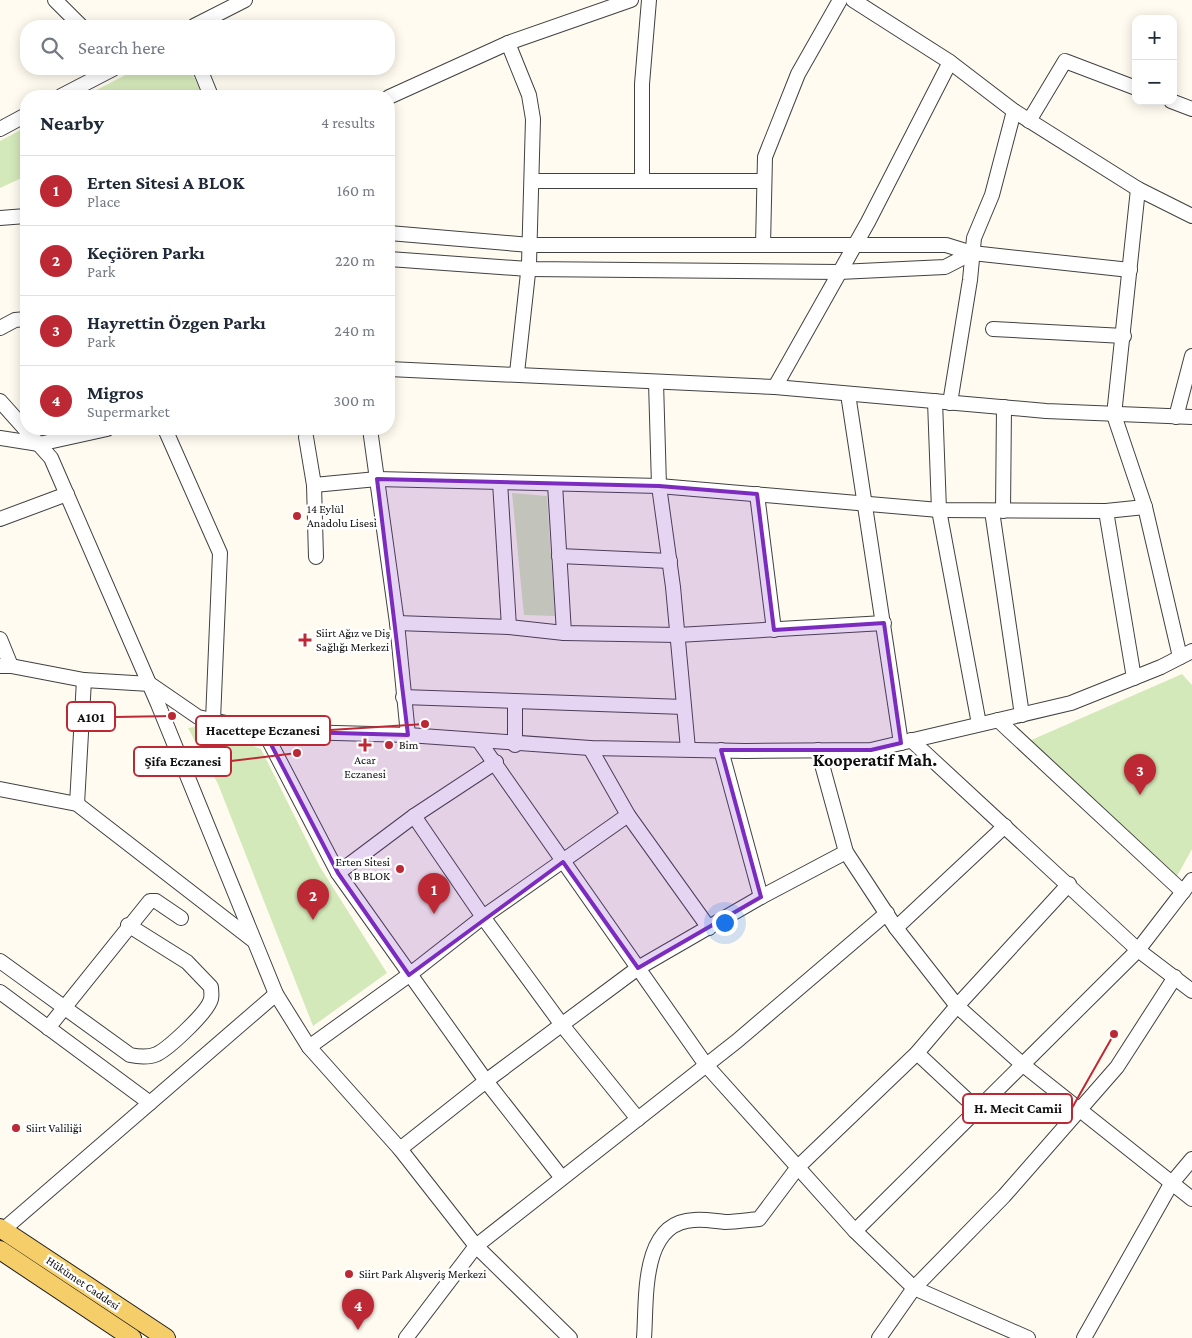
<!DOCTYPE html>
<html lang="en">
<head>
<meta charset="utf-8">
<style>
  body { margin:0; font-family:"Crimson Pro",serif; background:#f6f6f7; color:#1f2937 }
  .controls { position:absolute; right:15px; top:15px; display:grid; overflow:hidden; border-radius:10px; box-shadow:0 2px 12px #0003 }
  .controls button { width:45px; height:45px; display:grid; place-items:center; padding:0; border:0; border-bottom:1px solid #e0e1e3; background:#fff; color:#1f2937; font:25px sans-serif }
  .you { position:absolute; left:724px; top:922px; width:18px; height:18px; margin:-12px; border:4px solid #fff; border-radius:50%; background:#1a73e8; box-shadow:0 0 0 8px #1a73e833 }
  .badge { display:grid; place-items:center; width:32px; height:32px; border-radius:50%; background:#bc2935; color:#fff; font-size:16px; font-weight:700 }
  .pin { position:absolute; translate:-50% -41px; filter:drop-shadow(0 1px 2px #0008) }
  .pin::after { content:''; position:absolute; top:26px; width:18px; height:15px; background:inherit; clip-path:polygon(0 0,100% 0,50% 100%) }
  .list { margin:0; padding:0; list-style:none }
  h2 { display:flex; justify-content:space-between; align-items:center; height:65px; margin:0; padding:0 20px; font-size:21px }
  h2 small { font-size:16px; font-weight:400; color:#747a83 }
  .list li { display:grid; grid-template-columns:32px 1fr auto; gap:15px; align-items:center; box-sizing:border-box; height:70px; padding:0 20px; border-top:1px solid #e0e1e3 }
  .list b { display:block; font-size:19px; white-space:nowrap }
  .list p { margin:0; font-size:16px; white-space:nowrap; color:#747a83 }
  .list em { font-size:16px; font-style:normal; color:#747a83 }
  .icon { flex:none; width:28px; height:28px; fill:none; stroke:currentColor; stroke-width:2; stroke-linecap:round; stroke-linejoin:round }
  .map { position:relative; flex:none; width:1192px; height:1338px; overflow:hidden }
  .search { position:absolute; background:#fff; box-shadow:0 2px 12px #0003; left:20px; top:20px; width:375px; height:55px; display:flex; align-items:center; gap:12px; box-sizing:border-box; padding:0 18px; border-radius:20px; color:#747a83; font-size:19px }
  .panel { position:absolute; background:#fff; box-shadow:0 2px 12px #0003; left:20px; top:90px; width:375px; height:345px; border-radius:20px }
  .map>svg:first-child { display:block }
  .green { fill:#d4e9ba }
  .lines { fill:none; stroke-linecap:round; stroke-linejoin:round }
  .minor-casing { stroke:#414141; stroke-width:16 }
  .major-casing { stroke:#1f1f1f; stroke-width:20 }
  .minor { stroke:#fff; stroke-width:14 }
  .major { stroke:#f6ce69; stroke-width:18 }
  .marked { fill:#7b2cbf; fill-opacity:0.2; stroke:#7b2cbf; stroke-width:4; stroke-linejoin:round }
  .poi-dot { fill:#bc2935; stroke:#fff; stroke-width:2 }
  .labels { text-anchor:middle; stroke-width:5; stroke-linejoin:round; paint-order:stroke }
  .poi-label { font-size:12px; fill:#0e0e0e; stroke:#fff; text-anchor:start }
  .street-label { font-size:12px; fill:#0e0e0e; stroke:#fff }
  .district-label { font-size:18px; font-weight:bold; fill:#0e0e0e; stroke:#fff }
  .leader { fill:none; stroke:#bc2935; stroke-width:2 }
  .callout-dot { fill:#bc2935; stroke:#fff; stroke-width:2 }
  .callout { fill:#fff; stroke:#bc2935; stroke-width:2 }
  .callout-label { font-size:14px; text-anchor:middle; font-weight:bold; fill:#0e0e0e }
</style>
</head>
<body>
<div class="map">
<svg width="1192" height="1338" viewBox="0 0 1192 1338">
  <rect width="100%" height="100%" fill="#fffbf0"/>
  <g class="green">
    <path d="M 137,69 L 190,69 L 203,96 L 85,96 Z"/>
    <path d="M 26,127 L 26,176 L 0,188 L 0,141 Z"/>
    <path d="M 512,493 L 547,496 L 555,616 L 524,615 Z"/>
    <path d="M 1182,674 L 1192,685 L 1192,849 L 1176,878 L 1029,741 Z"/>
    <path d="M 200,726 L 261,749 L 320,867 L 387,973 L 313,1026 L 218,784 L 188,728 Z"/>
  </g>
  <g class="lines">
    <g class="minor-casing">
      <g id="minor">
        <path d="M 55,0 L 81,26"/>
        <path d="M 853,0 L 950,62 L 1014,111 L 1138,189 L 1192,216"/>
        <path d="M 194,26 L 245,0"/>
        <path d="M 508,43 L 529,95 L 533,119 L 529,264 L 517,373"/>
        <path d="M 200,69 L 211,96"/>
        <path d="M 61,96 L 113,69"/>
        <path d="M 389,97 L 508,43 L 631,0"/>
        <path d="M 1171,101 L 1192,109"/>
        <path d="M 1029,121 L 1065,61 L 1136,88"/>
        <path d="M 0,129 L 26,115"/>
        <path d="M 532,181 L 764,181"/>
        <path d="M 642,181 L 642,84 L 649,0"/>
        <path d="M 1138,189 L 1114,415 L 1145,507 L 1180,657"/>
        <path d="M 0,218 L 26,216"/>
        <path d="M 389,233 L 530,245 L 946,245 L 972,253 L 945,267 L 839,272 L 528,269 L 389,259"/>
        <path d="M 763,245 L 765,157 L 798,74 L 840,0"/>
        <path d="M 972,253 L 1130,270"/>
        <path d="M 0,328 L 15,320 L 26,319"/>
        <path d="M 993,329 L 1124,336"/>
        <path d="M 389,369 L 775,387 L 1046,411 L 1192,417"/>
        <path d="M 656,382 L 659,486 L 673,587 L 688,749"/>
        <path d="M 775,387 L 868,222 L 950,62"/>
        <path d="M 848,394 L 901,743"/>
        <path d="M 0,401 L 51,458 L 158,704 L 276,994 L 309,1047 L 400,1149 L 476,1246 L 570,1338"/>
        <path d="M 935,401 L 939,510 L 979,724"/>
        <path d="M 950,403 L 970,280 L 974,238 L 992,195 L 1014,111"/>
        <path d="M 1176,417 L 1192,356"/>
        <path d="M 165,429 L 220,553 L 213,720"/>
        <path d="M 370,429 L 397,623 L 408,735"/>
        <path d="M 306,437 L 314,485 L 377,479 L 659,486 L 939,510 L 1106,511 L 1145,507"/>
        <path d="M 0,438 L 39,444 L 107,429"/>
        <path d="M 500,482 L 509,627"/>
        <path d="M 555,484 L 564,633"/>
        <path d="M 314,485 L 316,557"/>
        <path d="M 757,494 L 774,630"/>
        <path d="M 992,511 L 1022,715"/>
        <path d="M 1003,511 L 1004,407"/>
        <path d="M 1106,511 L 1134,678"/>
        <path d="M 0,519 L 67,494"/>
        <path d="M 559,556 L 670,561"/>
        <path d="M 397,623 L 509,627 L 564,633 L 678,635 L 884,623"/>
        <path d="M 0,639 L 11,666"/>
        <path d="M 0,666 L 11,666 L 84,680 L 150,684 L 198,717 L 264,731 L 408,735 L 590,748 L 746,751 L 871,750 L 1071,703 L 1161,667 L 1192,651"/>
        <path d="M 403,697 L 684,707"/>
        <path d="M 998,720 L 1183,892"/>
        <path d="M 264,731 L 338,873 L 486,1081 L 562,1178"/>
        <path d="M 911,740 L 1138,950 L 1192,991"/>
        <path d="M 479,741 L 706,1065 L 855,1231 L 914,1288 L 1028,1338"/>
        <path d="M 515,745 L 515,702"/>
        <path d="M 590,748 L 628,815 L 709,928"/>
        <path d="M 721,750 L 761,897"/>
        <path d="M 818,750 L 846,852 L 896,928 L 957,1006 L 1022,1064 L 1192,1199"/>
        <path d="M 0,789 L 77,804 L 254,941"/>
        <path d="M 77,804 L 84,680"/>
        <path d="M 414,816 L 483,917 L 562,1025 L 638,1119"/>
        <path d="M 338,873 L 414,816 L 496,762"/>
        <path d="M 896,928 L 1005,826"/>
        <path d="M 0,961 L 130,1055 C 139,1057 148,1058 157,1054 C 169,1048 208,1012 211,999 C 212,995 211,991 211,987 L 187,962 L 128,925"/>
        <path d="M 0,992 L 150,1103"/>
        <path d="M 48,1028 L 150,901 L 156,901 L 181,918"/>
        <path d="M 309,1047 L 409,975 L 483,917 L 628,815"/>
        <path d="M 917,1053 L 977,1109"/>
        <path d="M 400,1149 L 486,1081 L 638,968 L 761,897 L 846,852"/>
        <path d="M 3,1230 L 276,994"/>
        <path d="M 855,1231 L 1138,950 L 1192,880"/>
        <path d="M 406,1338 L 476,1246 L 737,1041 L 887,913"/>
        <path d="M 644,1338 C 647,1300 640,1222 694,1220 C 704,1219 714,1221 725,1222 C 736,1222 748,1220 759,1219 L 798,1167 L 917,1053 L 957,1006 L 1069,884"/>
        <path d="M 879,1338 L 914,1288 L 1004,1196 L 1117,1067 L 1175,977"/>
        <path d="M 1084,1338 L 1171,1184 L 1192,1159"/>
      </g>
    </g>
    <g class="major-casing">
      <g id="major">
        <path d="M 0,1228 L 166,1338"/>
        <path d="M 0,1250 L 132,1338"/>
      </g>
    </g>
    <use href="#minor" class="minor"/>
    <use href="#major" class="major"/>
  </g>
  <path class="marked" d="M 377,479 L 659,486 L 757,494 L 774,630 L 884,623 L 901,743 L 871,750 L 721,750 L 761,897 L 638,968 L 563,862 L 409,975 L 338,873 L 264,731 L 408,735 Z"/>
  <g class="poi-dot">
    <circle cx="297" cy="516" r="5"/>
    <path d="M302.5 632.5h5v5h5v5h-5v5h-5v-5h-5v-5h5z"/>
    <path d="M362.5 737.5h5v5h5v5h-5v5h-5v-5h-5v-5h5z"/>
    <circle cx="389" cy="745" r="5"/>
    <circle cx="400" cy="869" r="5"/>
    <circle cx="16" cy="1128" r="5"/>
    <circle cx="349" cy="1274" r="5"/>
  </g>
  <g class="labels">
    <g class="poi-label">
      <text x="307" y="513">14 Eylül<tspan x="307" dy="14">Anadolu Lisesi</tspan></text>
      <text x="316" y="637">Siirt Ağız ve Diş<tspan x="316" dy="14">Sağlığı Merkezi</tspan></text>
      <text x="399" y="749">Bim</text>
      <text x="365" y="764" text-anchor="middle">Acar<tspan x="365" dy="14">Eczanesi</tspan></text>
      <text x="390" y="866" text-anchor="end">Erten Sitesi<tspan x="390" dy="14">B BLOK</tspan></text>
      <text x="26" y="1132">Siirt Valiliği</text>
      <text x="359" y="1278">Siirt Park Alışveriş Merkezi</text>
    </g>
    <g class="street-label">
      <text transform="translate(83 1283) rotate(34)" y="4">Hükümet Caddesi</text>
    </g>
    <g class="district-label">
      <text x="875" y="766">Kooperatif Mah.</text>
    </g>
  </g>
  <path class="leader" d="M172 716L115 717M425 724L330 730M297 753L231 761M1114 1034L1072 1108"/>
  <g class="callout-dot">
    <circle cx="172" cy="716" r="5"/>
    <circle cx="425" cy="724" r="5"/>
    <circle cx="297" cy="753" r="5"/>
    <circle cx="1114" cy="1034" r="5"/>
  </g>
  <g class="callout">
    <rect x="67" y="702" width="48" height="29" rx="5"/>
    <rect x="196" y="716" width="134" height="29" rx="5"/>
    <rect x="134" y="747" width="97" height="29" rx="5"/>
    <rect x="963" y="1094" width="109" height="29" rx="5"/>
  </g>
  <g class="callout-label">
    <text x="91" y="722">A101</text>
    <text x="263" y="735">Hacettepe Eczanesi</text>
    <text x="183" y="766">Şifa Eczanesi</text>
    <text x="1018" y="1113">H. Mecit Camii</text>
  </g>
</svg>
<div class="controls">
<button>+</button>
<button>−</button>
</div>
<div class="you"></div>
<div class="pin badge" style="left:434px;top:914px">1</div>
<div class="pin badge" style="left:313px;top:920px">2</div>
<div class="pin badge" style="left:1140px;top:795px">3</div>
<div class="pin badge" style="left:358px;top:1330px">4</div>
<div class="search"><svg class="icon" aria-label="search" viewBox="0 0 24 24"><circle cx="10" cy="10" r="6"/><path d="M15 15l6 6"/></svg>Search here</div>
<section class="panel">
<h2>Nearby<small>4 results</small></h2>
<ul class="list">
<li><span class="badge">1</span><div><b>Erten Sitesi A BLOK</b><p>Place</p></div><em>160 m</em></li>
<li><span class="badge">2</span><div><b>Keçiören Parkı</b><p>Park</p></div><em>220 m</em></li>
<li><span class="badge">3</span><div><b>Hayrettin Özgen Parkı</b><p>Park</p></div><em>240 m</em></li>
<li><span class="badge">4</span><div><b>Migros</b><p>Supermarket</p></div><em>300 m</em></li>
</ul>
</section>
</div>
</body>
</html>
